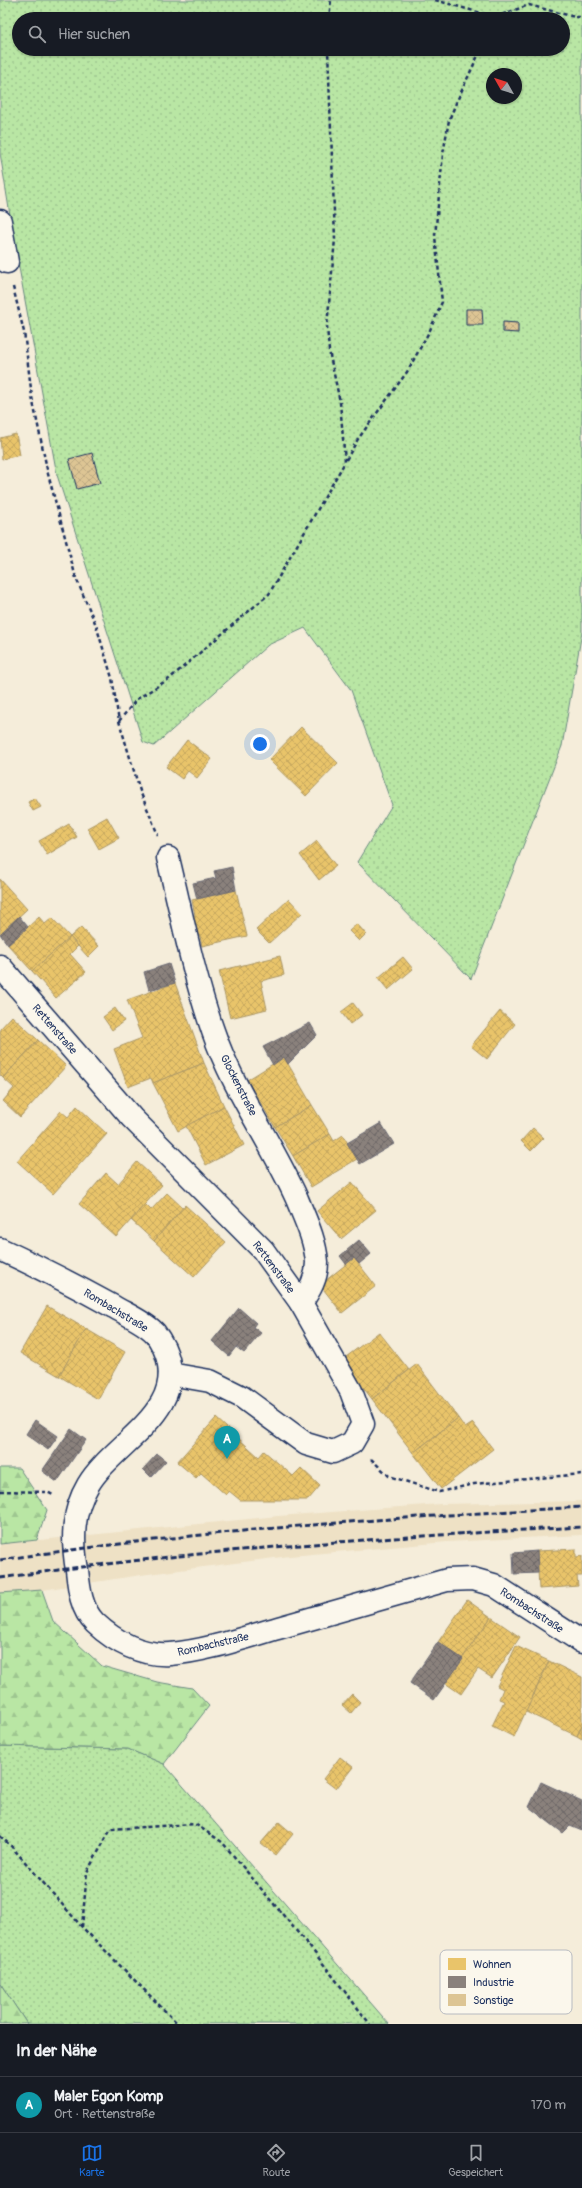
<!DOCTYPE html>
<html lang="de">
<head>
<meta charset="utf-8">
<style>
  body { margin:0; font-family:Pangolin,sans-serif; background:#20242c; color:#f1f3f6 }
  .compass { position:absolute; left:486px; top:68px; width:36px; height:36px; border-radius:50%; background:#171b24; box-shadow:0 1px 3px #0004; rotate:309deg }
  .you { position:absolute; left:260px; top:744px; width:14px; height:14px; margin:-10px; border:3px solid #fff; border-radius:50%; background:#1a73e8; box-shadow:0 0 0 6px #1a73e833 }
  .badge { display:grid; place-items:center; width:26px; height:26px; border-radius:50%; background:#1a73e8; color:#fff; font-size:13px; font-weight:700 }
  .pin { position:absolute; translate:-50% -33px; filter:drop-shadow(0 1px 2px #0008) }
  .pin::after { content:''; position:absolute; top:21px; width:14px; height:12px; background:inherit; clip-path:polygon(0 0,100% 0,50% 100%) }
  .list { margin:0; padding:0; list-style:none }
  h2 { display:flex; justify-content:space-between; align-items:center; height:52px; margin:0; padding:0 16px; font-size:17px }
  h2 small { font-size:13px; font-weight:400; color:#9ea1a6 }
  .list li { display:grid; grid-template-columns:26px 1fr auto; gap:12px; align-items:center; box-sizing:border-box; height:56px; padding:0 16px; border-top:1px solid #363941 }
  .list b { display:block; font-size:15px; white-space:nowrap }
  .list p { margin:0; font-size:13px; white-space:nowrap; color:#9ea1a6 }
  .list em { font-size:13px; font-style:normal; color:#9ea1a6 }
  .icon { flex:none; width:22px; height:22px; fill:none; stroke:currentColor; stroke-width:2; stroke-linecap:round; stroke-linejoin:round }
  .map { position:relative; flex:none; width:582px; height:2024px; overflow:hidden }
  .search { position:absolute; background:#171b24; box-shadow:0 1px 3px #0004; left:12px; right:12px; top:12px; height:44px; display:flex; align-items:center; gap:10px; box-sizing:border-box; padding:0 14px; border-radius:22px; color:#9ea1a6; font-size:15px }
  .sheet { height:108px; background:#171b24 }
  nav { display:flex; justify-content:space-around; align-items:center; box-sizing:border-box; height:56px; border-top:1px solid #363941; background:#171b24; font-size:11px; color:#9ea1a6 }
  nav a { display:grid; justify-items:center; gap:2px }
  nav .on { color:#1a73e8 }
  .map>svg:first-child { display:block }
  .built { fill:#eee1c5 }
  .grass { fill:url(#grass-dots); stroke:#6a8a81; fill-rule:evenodd }
  .forest { fill:url(#forest-firs); stroke:#6a8a81 }
  .homes { fill:url(#homes-cross-hatch); stroke:#ab9766 }
  .industry { fill:url(#industry-cross-hatch); stroke:#696873 }
  .building { fill:url(#building-cross-hatch); stroke:#1b2f5e }
  .lines { fill:none; stroke-linecap:round; stroke-linejoin:round }
  .minor-casing { stroke:#1b2f5e; stroke-width:25 }
  .path { stroke:#1b2f5e; stroke-width:2.5; stroke-dasharray:4 3; stroke-linecap:butt }
  .minor { stroke:#fbf7ec; stroke-width:22 }
  .rail { stroke:#1b2f5e; stroke-width:3; stroke-dasharray:6 3; stroke-linecap:butt }
  .labels { text-anchor:middle; stroke-width:4; stroke-linejoin:round; paint-order:stroke }
  .street-label { font-size:11px; fill:#1b2f5e; stroke:#fbf7ec }
  .key { fill:#fbf7ec; stroke:#b8bbc1; stroke-width:1 }
  .key-label { font-size:11px; fill:#1b2f5e }
</style>
</head>
<body>
<div class="map">
<svg width="582" height="2024" viewBox="0 0 582 2024">
  <defs>
    <pattern id="grass-dots" width="8" height="8" patternUnits="userSpaceOnUse"><rect width="8" height="8" fill="#b9e6a4"/><path d="M2 2h.1M6 6h.1" fill="none" stroke="#9ec690" stroke-width="1.8" stroke-linecap="round"/></pattern>
    <pattern id="forest-firs" width="22" height="20" patternUnits="userSpaceOnUse"><rect width="22" height="20" fill="#b9e6a4"/><path d="M5 1l3.5 6h-7zM16 11l3.5 6h-7z" fill="#9ec690"/></pattern>
    <pattern id="homes-cross-hatch" width="8" height="8" patternUnits="userSpaceOnUse"><rect width="8" height="8" fill="#e9c46a"/><path d="M0 0l8 8M0 8l8-8" fill="none" stroke="#c7a95e"/></pattern>
    <pattern id="industry-cross-hatch" width="8" height="8" patternUnits="userSpaceOnUse"><rect width="8" height="8" fill="#8a817c"/><path d="M0 0l8 8M0 8l8-8" fill="none" stroke="#706a69"/></pattern>
    <pattern id="building-cross-hatch" width="8" height="8" patternUnits="userSpaceOnUse"><rect width="8" height="8" fill="#ddc594"/><path d="M0 0l8 8M0 8l8-8" fill="none" stroke="#bdaa82"/></pattern>
  </defs>
  <rect width="100%" height="100%" fill="#f5edda"/>
  <filter id="ink" filterUnits="userSpaceOnUse"><feTurbulence type="fractalNoise" baseFrequency=".025" numOctaves="2"/><feDisplacementMap in="SourceGraphic" scale="8" xChannelSelector="R" yChannelSelector="G"/><feConvolveMatrix kernelMatrix="1 2 1 2 8 2 1 2 1" color-interpolation-filters="sRGB"/></filter>
  <g filter="url(#ink)">
    <path class="built" d="M 582,1501 L 582,1535 L 447,1542 L 290,1556 L 148,1574 L 42,1590 L 0,1593 L 0,1544 L 278,1516 L 440,1504 Z"/>
    <g class="grass">
      <path d="M 0,0 L 582,0 L 582,632 L 562,746 L 471,979 L 357,862 L 392,805 L 351,690 L 305,628 L 268,645 L 154,746 L 143,742 L 57,475 L 14,240 L 0,153 ZM 19,19 L 563,19 L 563,49 L 19,49 ZM 492,74 L 516,74 L 516,98 L 492,98 Z"/>
      <path d="M 0,1746 L 128,1749 L 164,1764 L 389,2024 L 27,2024 L 0,1983 Z"/>
    </g>
    <g class="forest">
      <path d="M 0,1468 L 19,1468 L 47,1510 L 37,1540 L 0,1544 Z"/>
      <path d="M 42,1590 L 53,1621 L 102,1666 L 157,1682 L 192,1688 L 209,1706 L 164,1764 L 128,1749 L 0,1746 L 0,1593 Z"/>
      <path d="M 0,1983 L 27,2024 L 0,2024 Z"/>
    </g>
    <g class="homes">
      <path d="M 16,434 L 20,455 L 2,459 L 0,438 Z"/>
      <path d="M 301,727 L 338,763 L 306,796 L 269,760 Z"/>
      <path d="M 187,740 L 212,759 L 197,778 L 188,771 L 182,779 L 166,767 Z"/>
      <path d="M 35,798 L 41,807 L 33,811 L 28,802 Z"/>
      <path d="M 107,817 L 119,838 L 99,849 L 87,828 Z"/>
      <path d="M 69,824 L 77,837 L 47,855 L 39,841 Z"/>
      <path d="M 317,841 L 336,866 L 319,880 L 300,855 Z"/>
      <path d="M 0,879 L 27,909 L 0,934 Z"/>
      <path d="M 236,890 L 247,936 L 202,946 L 200,936 L 197,937 L 192,916 L 195,915 L 192,900 Z"/>
      <path d="M 289,899 L 302,913 L 269,943 L 256,930 Z"/>
      <path d="M 39,917 L 45,924 L 52,918 L 70,937 L 32,971 L 8,945 Z"/>
      <path d="M 357,924 L 366,934 L 359,941 L 349,931 Z"/>
      <path d="M 81,927 L 99,946 L 88,957 L 70,937 Z"/>
      <path d="M 70,937 L 78,946 L 70,954 L 86,972 L 56,998 L 32,971 Z"/>
      <path d="M 280,956 L 284,975 L 261,981 L 267,1009 L 230,1018 L 219,971 Z"/>
      <path d="M 403,957 L 413,969 L 388,990 L 378,978 Z"/>
      <path d="M 175,983 L 204,1063 L 153,1083 L 151,1078 L 128,1087 L 114,1049 L 142,1038 L 127,1000 Z"/>
      <path d="M 353,1003 L 362,1015 L 350,1024 L 341,1012 Z"/>
      <path d="M 115,1008 L 124,1021 L 112,1030 L 103,1017 Z"/>
      <path d="M 500,1011 L 515,1024 L 487,1059 L 471,1046 Z"/>
      <path d="M 12,1016 L 38,1040 L 3,1078 L 0,1075 L 0,1029 Z"/>
      <path d="M 38,1040 L 66,1066 L 20,1117 L 3,1101 L 14,1088 L 3,1078 Z"/>
      <path d="M 284,1057 L 312,1105 L 275,1127 L 247,1080 Z"/>
      <path d="M 204,1063 L 224,1106 L 178,1131 L 153,1083 Z"/>
      <path d="M 312,1105 L 330,1134 L 293,1156 L 275,1127 Z"/>
      <path d="M 77,1106 L 107,1134 L 53,1194 L 17,1161 L 61,1111 L 68,1117 Z"/>
      <path d="M 224,1106 L 244,1145 L 206,1165 L 186,1126 Z"/>
      <path d="M 533,1128 L 544,1138 L 531,1151 L 521,1141 Z"/>
      <path d="M 330,1134 L 334,1141 L 343,1135 L 357,1159 L 311,1187 L 293,1156 Z"/>
      <path d="M 137,1162 L 162,1185 L 116,1237 L 79,1204 L 106,1173 L 118,1184 Z"/>
      <path d="M 352,1182 L 376,1210 L 341,1239 L 317,1211 Z"/>
      <path d="M 167,1193 L 183,1208 L 154,1241 L 131,1220 L 145,1204 L 151,1210 Z"/>
      <path d="M 185,1205 L 226,1242 L 194,1277 L 154,1241 Z"/>
      <path d="M 354,1258 L 376,1286 L 342,1313 L 320,1285 Z"/>
      <path d="M 47,1306 L 86,1329 L 59,1376 L 20,1353 Z"/>
      <path d="M 86,1329 L 125,1352 L 98,1399 L 59,1376 Z"/>
      <path d="M 379,1332 L 409,1370 L 372,1399 L 342,1360 Z"/>
      <path d="M 417,1364 L 458,1418 L 413,1453 L 372,1399 Z"/>
      <path d="M 216,1418 L 259,1457 L 264,1451 L 293,1476 L 301,1468 L 320,1486 L 308,1500 L 240,1500 L 229,1491 L 226,1495 L 201,1473 L 196,1478 L 177,1462 Z"/>
      <path d="M 458,1418 L 465,1428 L 473,1423 L 493,1449 L 441,1489 L 413,1453 Z"/>
      <path d="M 576,1549 L 576,1557 L 582,1556 L 582,1576 L 577,1576 L 578,1586 L 539,1589 L 537,1551 Z"/>
      <path d="M 467,1600 L 491,1617 L 463,1659 L 438,1642 Z"/>
      <path d="M 491,1617 L 520,1637 L 492,1678 L 478,1669 L 461,1694 L 445,1683 Z"/>
      <path d="M 516,1646 L 549,1661 L 514,1737 L 492,1726 L 504,1701 L 499,1699 L 503,1689 L 497,1686 Z"/>
      <path d="M 549,1661 L 582,1677 L 582,1725 L 577,1736 L 526,1712 Z"/>
      <path d="M 352,1694 L 360,1702 L 351,1713 L 342,1705 Z"/>
      <path d="M 582,1725 L 582,1739 L 577,1736 Z"/>
      <path d="M 340,1757 L 353,1767 L 336,1789 L 323,1779 Z"/>
      <path d="M 279,1822 L 293,1834 L 276,1855 L 261,1843 Z"/>
    </g>
    <g class="industry">
      <path d="M 232,867 L 236,890 L 197,899 L 193,883 L 216,878 L 214,871 Z"/>
      <path d="M 19,916 L 28,927 L 8,945 L 0,934 Z"/>
      <path d="M 169,964 L 175,983 L 149,990 L 144,972 Z"/>
      <path d="M 310,1023 L 317,1035 L 288,1064 L 284,1057 L 273,1065 L 263,1047 Z"/>
      <path d="M 381,1123 L 394,1144 L 360,1164 L 347,1143 Z"/>
      <path d="M 359,1240 L 371,1254 L 359,1264 L 354,1258 L 346,1264 L 340,1256 Z"/>
      <path d="M 239,1308 L 256,1323 L 253,1327 L 261,1333 L 244,1353 L 236,1347 L 229,1356 L 212,1341 Z"/>
      <path d="M 35,1420 L 58,1436 L 48,1450 L 26,1434 Z"/>
      <path d="M 71,1429 L 86,1440 L 57,1482 L 42,1471 Z"/>
      <path d="M 157,1454 L 166,1461 L 151,1477 L 143,1469 Z"/>
      <path d="M 537,1551 L 538,1573 L 514,1574 L 513,1553 Z"/>
      <path d="M 438,1642 L 463,1659 L 434,1700 L 410,1683 Z"/>
      <path d="M 541,1782 L 582,1801 L 582,1831 L 570,1826 L 563,1833 L 529,1807 Z"/>
    </g>
    <g class="building">
      <path d="M 466,309 L 482,309 L 483,325 L 466,325 Z"/>
      <path d="M 503,322 L 518,323 L 518,333 L 503,332 Z"/>
      <path d="M 92,453 L 100,483 L 77,489 L 69,459 Z"/>
    </g>
    <g class="lines">
      <g class="minor-casing">
        <g id="minor">
          <path d="M 0,221 L 7,262"/>
          <path d="M 168,858 C 182,916 193,974 213,1031 C 233,1090 271,1141 297,1199 C 305,1219 315,1239 317,1262 C 317,1278 310,1290 301,1303"/>
          <path d="M 0,966 L 132,1118 L 263,1250 L 301,1303 L 351,1391 L 363,1424 L 352,1443 L 333,1452 L 306,1444 L 242,1397 L 210,1381 L 170,1374"/>
          <path d="M 0,1249 C 39,1267 76,1286 114,1307 C 126,1314 145,1322 155,1333 C 158,1337 162,1344 164,1348 C 192,1410 113,1442 88,1485 C 72,1512 72,1540 77,1570 C 79,1589 81,1609 95,1623 C 115,1642 142,1656 170,1654 C 206,1651 243,1638 278,1628 C 334,1612 391,1596 447,1580 L 473,1579 L 494,1585 L 582,1642"/>
        </g>
      </g>
      <g class="path">
        <path d="M 435,0 L 495,17 L 529,5 L 575,17 L 582,17"/>
        <path d="M 329,19 L 331,0"/>
        <path d="M 13,287 L 24,332 L 32,397 L 48,474 L 76,578 L 96,625 L 112,678 L 119,721 L 140,791 L 158,835"/>
        <path d="M 346,460 L 358,439 L 407,372 L 430,330 L 442,302 L 435,236 L 443,154 L 449,120 L 456,103 L 481,49"/>
        <path d="M 119,721 L 137,699 L 169,679 L 269,594 L 345,462 L 340,402 L 329,351 L 327,326 L 335,239 L 328,49"/>
        <path d="M 371,1459 L 389,1476 L 439,1492 L 474,1484 L 582,1474"/>
        <path d="M 0,1491 L 47,1492 L 55,1496"/>
        <path d="M 0,1836 L 11,1846 L 82,1927 L 178,2024"/>
        <path d="M 82,1927 L 87,1872 L 111,1829 L 195,1824 L 222,1842 L 314,1952 L 370,2024"/>
      </g>
      <use href="#minor" class="minor"/>
      <g class="rail">
        <path d="M 0,1560 C 193,1531 388,1518 582,1507"/>
        <path d="M 0,1578 C 193,1550 388,1537 582,1527"/>
      </g>
    </g>
  </g>
  <g class="labels">
    <g class="street-label">
      <text transform="translate(55 1029) rotate(49)" y="4">Rettenstraße</text>
      <text transform="translate(239 1085) rotate(63)" y="4">Glockenstraße</text>
      <text transform="translate(274 1267) rotate(53)" y="4">Rettenstraße</text>
      <text transform="translate(116 1310) rotate(31)" y="4">Rombachstraße</text>
      <text transform="translate(532 1610) rotate(33)" y="4">Rombachstraße</text>
      <text transform="translate(213 1644) rotate(-13)" y="4">Rombachstraße</text>
    </g>
  </g>
  <rect x="440" y="1950" width="132" height="64" rx="6" class="key"/>
  <rect x="448" y="1958" width="18" height="12" fill="#e9c46a"/>
  <rect x="448" y="1976" width="18" height="12" fill="#8a817c"/>
  <rect x="448" y="1994" width="18" height="12" fill="#ddc594"/>
  <g class="key-label">
    <text x="473" y="1968">Wohnen</text>
    <text x="473" y="1986">Industrie</text>
    <text x="473" y="2004">Sonstige</text>
  </g>
</svg>
<svg class="compass" viewBox="-18 -18 36 36"><path d="M0-13l5 13h-10z" fill="#e53935"/><path d="M0 13l5-13h-10z" fill="#9ea1a6"/></svg>
<div class="you"></div>
<div class="pin badge" style="left:227px;top:1459px;background:#0f9aa8">A</div>
<div class="search"><svg class="icon" aria-label="search" viewBox="0 0 24 24"><circle cx="10" cy="10" r="6"/><path d="M15 15l6 6"/></svg>Hier suchen</div>
</div>
<section class="sheet">
<h2>In der Nähe<small></small></h2>
<ul class="list">
<li><span class="badge" style="background:#0f9aa8">A</span><div><b>Maler Egon Komp</b><p>Ort · Rettenstraße</p></div><em>170 m</em></li>
</ul>
</section>
<nav>
<a class="on"><svg class="icon" aria-label="map" viewBox="0 0 24 24"><path d="M3 6l6-2 6 2 6-2v14l-6 2-6-2-6 2zM9 4v14M15 6v14"/></svg>Karte</a>
<a><svg class="icon" aria-label="directions" viewBox="0 0 24 24"><path d="M12 3l9 9-9 9-9-9zM9 14v-3h6M13 9l2 2-2 2"/></svg>Route</a>
<a><svg class="icon" aria-label="saved" viewBox="0 0 24 24"><path d="M7 4h10v16l-5-4-5 4z"/></svg>Gespeichert</a>
</nav>
</body>
</html>
